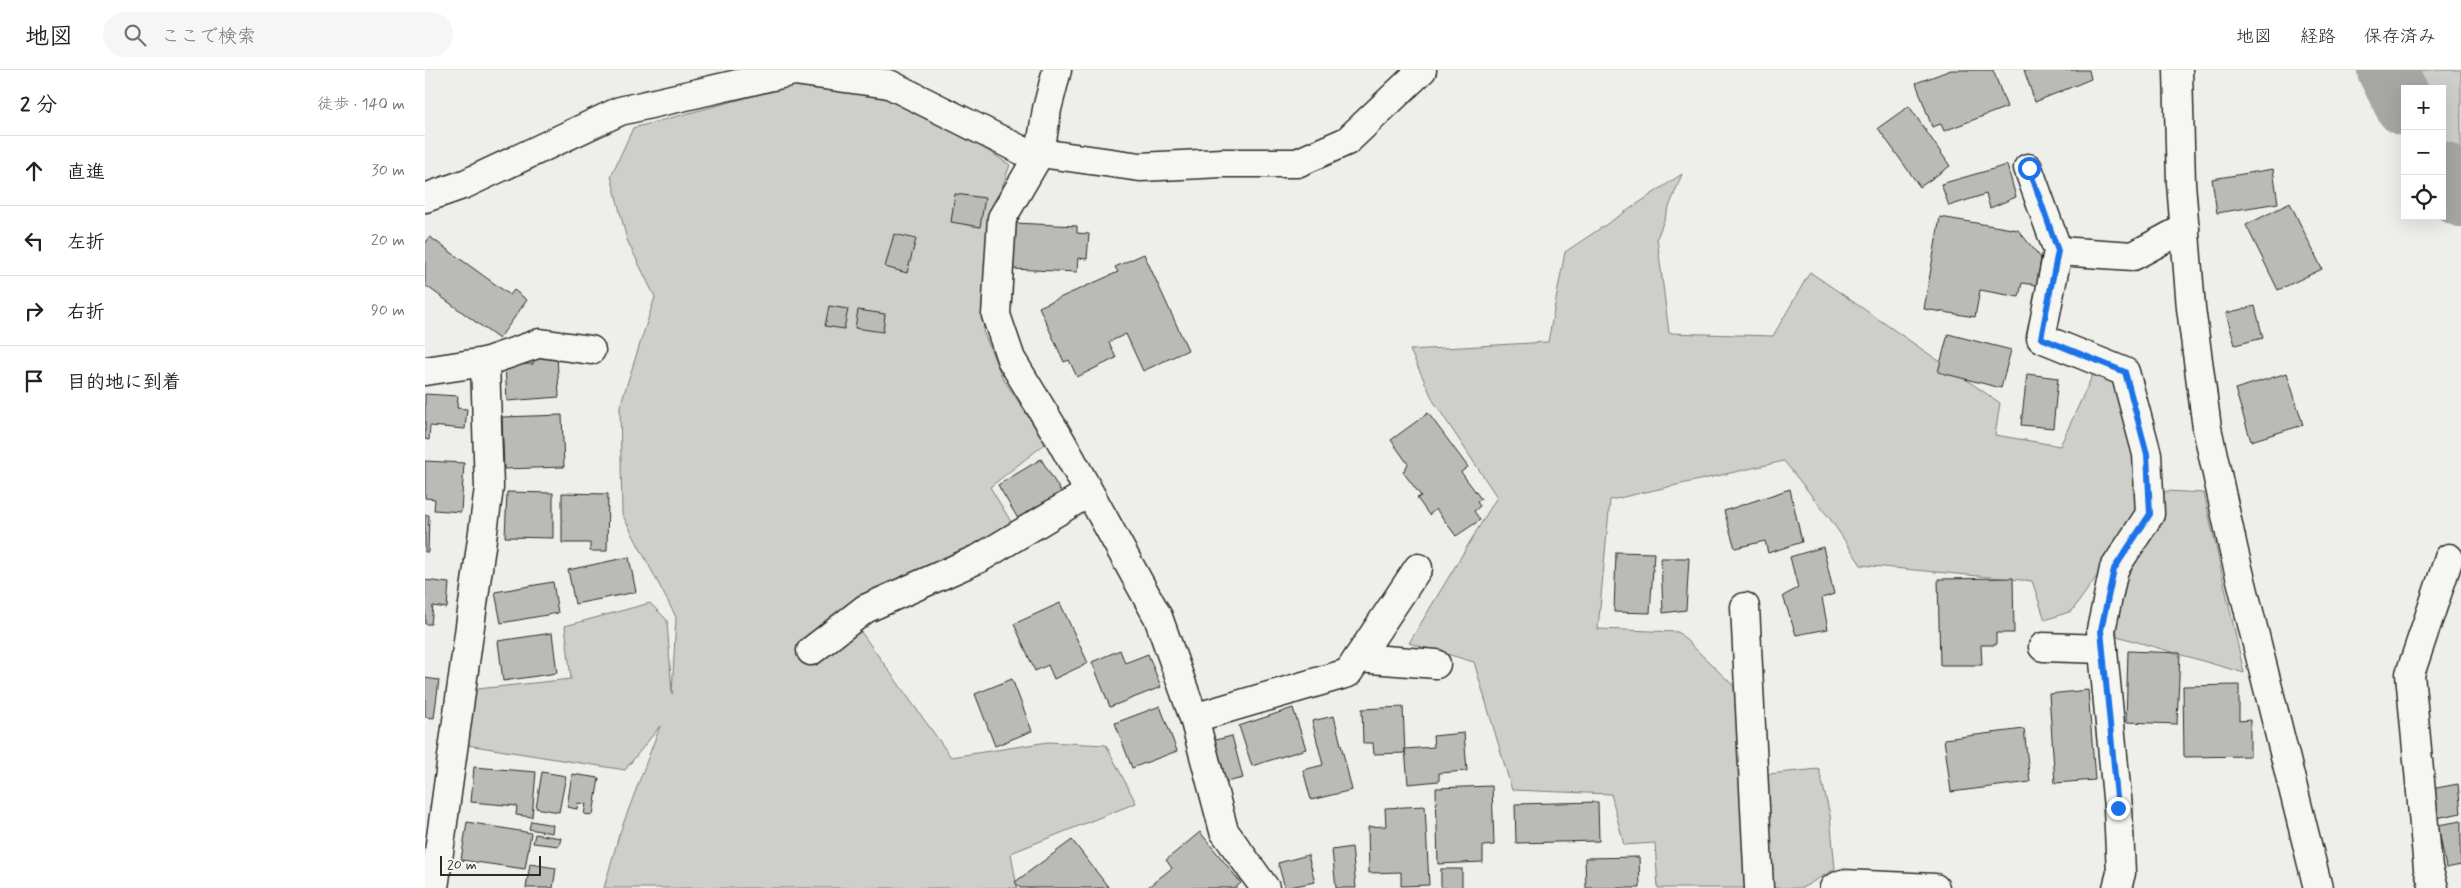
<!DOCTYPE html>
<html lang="ja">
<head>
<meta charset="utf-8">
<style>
  body { margin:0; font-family:Mynerve,"Klee One",sans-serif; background:#f6f6f6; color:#222 }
  .controls { position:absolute; right:15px; top:15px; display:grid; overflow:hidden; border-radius:0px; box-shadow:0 5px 20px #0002 }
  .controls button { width:45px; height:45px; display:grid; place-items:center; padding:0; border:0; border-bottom:1px solid #e0e0e0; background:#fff; color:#222; font:25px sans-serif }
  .scale { position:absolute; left:15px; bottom:12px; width:101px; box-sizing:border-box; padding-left:5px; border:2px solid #2b2b2b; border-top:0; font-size:14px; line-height:18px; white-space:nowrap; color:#2b2b2b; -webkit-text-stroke:4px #f6f6f2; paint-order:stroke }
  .stop { position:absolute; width:15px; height:15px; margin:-11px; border:4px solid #1a73e8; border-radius:50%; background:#fff }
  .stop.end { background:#1a73e8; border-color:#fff; box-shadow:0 1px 5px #0008 }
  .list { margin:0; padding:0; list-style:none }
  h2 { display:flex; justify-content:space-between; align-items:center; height:65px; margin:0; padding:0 20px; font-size:21px }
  h2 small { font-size:16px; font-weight:400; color:#767676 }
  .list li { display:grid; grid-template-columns:32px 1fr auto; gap:15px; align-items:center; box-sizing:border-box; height:70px; padding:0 20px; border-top:1px solid #e0e0e0 }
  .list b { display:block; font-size:19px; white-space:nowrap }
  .list em { font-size:16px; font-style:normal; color:#767676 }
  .icon { flex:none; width:28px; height:28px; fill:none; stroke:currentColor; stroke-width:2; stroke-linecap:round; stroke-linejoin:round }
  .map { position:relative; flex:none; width:2036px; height:818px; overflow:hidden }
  header { display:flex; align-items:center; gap:30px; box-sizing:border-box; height:70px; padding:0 25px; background:#fff; border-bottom:1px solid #e0e0e0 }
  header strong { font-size:24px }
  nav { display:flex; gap:28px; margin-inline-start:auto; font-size:18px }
  .search { width:350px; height:45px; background:#f6f6f6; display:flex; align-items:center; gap:12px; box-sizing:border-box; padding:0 18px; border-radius:28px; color:#767676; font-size:19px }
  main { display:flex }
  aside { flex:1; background:#fff }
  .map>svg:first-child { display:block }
  .green { fill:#cececa; stroke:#7c7c7a }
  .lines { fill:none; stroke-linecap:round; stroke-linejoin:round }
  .river { stroke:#a6a6a3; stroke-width:60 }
  .building { fill:#babab7; stroke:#2b2b2b }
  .minor-casing { stroke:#2b2b2b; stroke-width:31 }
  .minor { stroke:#f6f6f2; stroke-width:28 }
  .route { stroke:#1a73e8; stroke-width:6 }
</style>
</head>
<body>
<header>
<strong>地図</strong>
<div class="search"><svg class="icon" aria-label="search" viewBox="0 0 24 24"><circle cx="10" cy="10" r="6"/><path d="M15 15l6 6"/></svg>ここで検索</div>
<nav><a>地図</a><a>経路</a><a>保存済み</a></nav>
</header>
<main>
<aside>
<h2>2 分<small>徒歩 · 140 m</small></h2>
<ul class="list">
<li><svg class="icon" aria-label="ahead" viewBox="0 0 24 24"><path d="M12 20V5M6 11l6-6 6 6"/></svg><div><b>直進</b></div><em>30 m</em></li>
<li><svg class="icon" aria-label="left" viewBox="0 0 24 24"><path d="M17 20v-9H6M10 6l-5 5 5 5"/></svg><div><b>左折</b></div><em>20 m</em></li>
<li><svg class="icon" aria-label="right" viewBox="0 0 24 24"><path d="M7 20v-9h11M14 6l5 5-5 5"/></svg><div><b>右折</b></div><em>90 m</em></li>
<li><svg class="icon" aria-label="arrive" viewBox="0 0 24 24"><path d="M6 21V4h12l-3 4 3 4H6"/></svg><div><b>目的地に到着</b></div></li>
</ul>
</aside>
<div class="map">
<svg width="2036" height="818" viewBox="0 0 2036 818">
  <rect width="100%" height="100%" fill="#eeeeea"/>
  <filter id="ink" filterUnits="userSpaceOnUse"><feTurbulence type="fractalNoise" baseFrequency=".02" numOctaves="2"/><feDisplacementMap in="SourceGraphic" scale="10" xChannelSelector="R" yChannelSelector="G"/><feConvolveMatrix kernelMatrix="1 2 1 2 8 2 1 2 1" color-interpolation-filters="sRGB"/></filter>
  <g filter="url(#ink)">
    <g class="green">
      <path d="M 1962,0 L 2036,0 L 2036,151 L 2017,112 L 2017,19 L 1980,19 L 1980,36 Z"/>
      <path d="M 392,9 L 452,17 L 514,49 L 585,95 L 569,139 L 558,261 L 577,307 L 621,373 L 565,417 L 591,460 L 550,480 L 544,476 L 426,548 L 526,687 L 623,672 L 681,675 L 711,733 L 586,783 L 592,818 L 179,818 L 194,765 L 235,656 L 200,700 L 36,674 L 43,620 L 146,609 L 140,556 L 225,533 L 242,550 L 247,624 L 251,547 L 197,444 L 195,336 L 230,227 L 202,170 L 186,106 L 208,58 Z"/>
      <path d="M 1257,104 L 1232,168 L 1244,263 L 1348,266 L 1385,202 L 1575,333 L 1570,365 L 1635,376 L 1669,302 L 1703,313 L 1713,449 L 1647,541 L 1620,550 L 1607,511 L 1436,495 L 1406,450 L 1359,391 L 1185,430 L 1173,559 L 1253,562 L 1320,627 L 1333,705 L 1394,699 L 1405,745 L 1410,799 L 1377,818 L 1233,818 L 1230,773 L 1199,775 L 1186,724 L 1087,720 L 1049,592 L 984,573 L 1072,427 L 1009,332 L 985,280 L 1123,272 L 1140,182 Z"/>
      <path d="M 1741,421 L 1779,423 L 1819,603 L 1692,566 L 1689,499 Z"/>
    </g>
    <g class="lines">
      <g class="river">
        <path d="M 1962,0 L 1980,36"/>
        <path d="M 2017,101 L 2036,127"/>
      </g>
    </g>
    <g class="building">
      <path d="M 1526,0 L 1568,0 L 1582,37 L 1519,61 L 1516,54 L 1507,57 L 1491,13 Z"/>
      <path d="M 1599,0 L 1664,0 L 1666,9 L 1610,32 Z"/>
      <path d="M 1484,36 L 1525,96 L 1495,117 L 1453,58 Z"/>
      <path d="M 1582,95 L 1591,127 L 1565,138 L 1561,124 L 1524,136 L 1516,114 Z"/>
      <path d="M 1848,99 L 1853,133 L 1792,143 L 1787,109 Z"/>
      <path d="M 530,124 L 560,128 L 555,157 L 526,152 Z"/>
      <path d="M 1865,133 L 1897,199 L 1853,220 L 1821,155 Z"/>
      <path d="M 1515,147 L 1593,160 L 1616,188 L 1612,215 L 1597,213 L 1594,227 L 1555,220 L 1550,247 L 1499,239 Z"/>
      <path d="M 589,153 L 652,156 L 652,163 L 664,164 L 662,189 L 653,188 L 652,202 L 587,199 Z"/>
      <path d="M 469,164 L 491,169 L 482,203 L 460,197 Z"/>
      <path d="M 5,167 L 85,225 L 89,220 L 102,230 L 74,269 L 0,215 L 0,174 Z"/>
      <path d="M 719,184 L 763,280 L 718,301 L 701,264 L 684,272 L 691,288 L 652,307 L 644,290 L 639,292 L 614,237 L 693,202 L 690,197 Z"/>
      <path d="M 404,236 L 423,239 L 419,259 L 400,256 Z"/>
      <path d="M 1830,236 L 1838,268 L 1810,275 L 1801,243 Z"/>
      <path d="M 433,240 L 460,244 L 458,262 L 430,258 Z"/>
      <path d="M 1523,264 L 1586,280 L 1576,318 L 1513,302 Z"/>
      <path d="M 132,283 L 134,327 L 82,331 L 80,295 L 108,294 L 108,284 Z"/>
      <path d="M 1862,303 L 1878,355 L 1826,371 L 1810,319 Z"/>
      <path d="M 1602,304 L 1633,308 L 1628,358 L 1596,355 Z"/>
      <path d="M 0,324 L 33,326 L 32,338 L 42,339 L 40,359 L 5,356 L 4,370 L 0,369 Z"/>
      <path d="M 1003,343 L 1043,397 L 1036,402 L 1056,429 L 1052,432 L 1055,436 L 1049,441 L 1055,450 L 1031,466 L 1011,439 L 1004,445 L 992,428 L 996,426 L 978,402 L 983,394 L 966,370 Z"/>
      <path d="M 137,345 L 139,397 L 79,399 L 77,347 Z"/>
      <path d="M 616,389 L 638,425 L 595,452 L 573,415 Z"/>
      <path d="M 0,391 L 39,393 L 36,442 L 9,440 L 10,429 L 0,428 Z"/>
      <path d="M 1365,419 L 1377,472 L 1343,483 L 1340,471 L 1310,478 L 1299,441 Z"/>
      <path d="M 82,422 L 128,423 L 128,468 L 80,467 Z"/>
      <path d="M 137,423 L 183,424 L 182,481 L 165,481 L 165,473 L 137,473 Z"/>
      <path d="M 0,445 L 4,445 L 3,482 L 0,482 Z"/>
      <path d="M 1398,477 L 1409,524 L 1397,528 L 1403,559 L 1371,565 L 1358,526 L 1373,518 L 1365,487 Z"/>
      <path d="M 1191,482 L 1229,483 L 1225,543 L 1189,542 Z"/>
      <path d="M 204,487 L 211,522 L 150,534 L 143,500 Z"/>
      <path d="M 1236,488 L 1264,488 L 1261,540 L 1238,543 Z"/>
      <path d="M 1588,508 L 1589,563 L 1571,563 L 1571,575 L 1556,575 L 1557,595 L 1515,595 L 1513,509 Z"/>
      <path d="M 0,510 L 24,513 L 22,538 L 8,536 L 6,554 L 0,554 Z"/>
      <path d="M 128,512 L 133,543 L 76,553 L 70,522 Z"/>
      <path d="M 635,533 L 663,593 L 629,609 L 623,595 L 610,601 L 589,554 Z"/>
      <path d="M 127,563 L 132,603 L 78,611 L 73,571 Z"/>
      <path d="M 695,580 L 700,593 L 723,584 L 736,617 L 685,637 L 667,592 Z"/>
      <path d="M 1703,581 L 1755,583 L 1752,654 L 1701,652 Z"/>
      <path d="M 0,608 L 14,610 L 9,648 L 0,647 Z"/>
      <path d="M 587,609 L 607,661 L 570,676 L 550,624 Z"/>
      <path d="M 1814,615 L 1814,651 L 1825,650 L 1825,686 L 1759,687 L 1758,616 Z"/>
      <path d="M 1663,620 L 1670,710 L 1630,713 L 1624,624 Z"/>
      <path d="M 735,636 L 752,681 L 707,698 L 690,653 Z"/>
      <path d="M 978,637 L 980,683 L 949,684 L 948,673 L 938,673 L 937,639 Z"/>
      <path d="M 868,638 L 881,679 L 827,696 L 814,656 Z"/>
      <path d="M 909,646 L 927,720 L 886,730 L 878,700 L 898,695 L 887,651 Z"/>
      <path d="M 1599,659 L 1605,712 L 1526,722 L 1519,669 Z"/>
      <path d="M 1039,663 L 1042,701 L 1014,703 L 1014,711 L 983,714 L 980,679 L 1009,677 L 1008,666 Z"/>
      <path d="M 807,666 L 818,708 L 797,713 L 786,671 Z"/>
      <path d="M 49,697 L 111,702 L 107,747 L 91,745 L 92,736 L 46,732 Z"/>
      <path d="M 117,702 L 141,706 L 134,742 L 111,738 Z"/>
      <path d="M 147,704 L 174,708 L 168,745 L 159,744 L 161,734 L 153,733 L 152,739 L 142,737 Z"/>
      <path d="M 2033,714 L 2036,743 L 2011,748 L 2006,719 Z"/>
      <path d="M 1067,716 L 1069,775 L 1058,776 L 1058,792 L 1013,794 L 1011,718 Z"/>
      <path d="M 1173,732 L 1174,771 L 1091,773 L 1090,734 Z"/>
      <path d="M 1000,736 L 1004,815 L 976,816 L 976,802 L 944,803 L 943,757 L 961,756 L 960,738 Z"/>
      <path d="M 106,751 L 128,755 L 127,763 L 104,759 Z"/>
      <path d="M 2036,751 L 2036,795 L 2021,798 L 2013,755 Z"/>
      <path d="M 42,752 L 106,763 L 100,799 L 36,790 Z"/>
      <path d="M 775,762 L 816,813 L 810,818 L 722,818 L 747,798 L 741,790 Z"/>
      <path d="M 110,764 L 136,768 L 134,776 L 108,773 Z"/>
      <path d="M 647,770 L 684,818 L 595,818 L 590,812 Z"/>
      <path d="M 927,777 L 931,818 L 911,818 L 907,780 Z"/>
      <path d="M 883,785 L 890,812 L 860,818 L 853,793 Z"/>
      <path d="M 1214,787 L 1215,818 L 1161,818 L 1160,788 Z"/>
      <path d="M 105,794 L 131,798 L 128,818 L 101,818 Z"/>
      <rect x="1016" y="799" width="21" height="19"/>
    </g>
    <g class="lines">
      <g class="minor-casing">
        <g id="minor">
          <path d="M 632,0 L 622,39 L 615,83 L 577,148 L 571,245 L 586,289 L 636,371 L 733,547 L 769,648 L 799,761 L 840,818"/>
          <path d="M 1753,0 L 1756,113 L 1766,238 L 1782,358 L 1809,482 L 1893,818"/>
          <path d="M 615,83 L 715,97 L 797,93 L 872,93 L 922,71 L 997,0"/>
          <path d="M 1603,98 L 1633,181 L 1616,268 L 1700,302 L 1722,384 L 1725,444 L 1689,499 L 1676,560 L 1693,738 L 1696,803 L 1692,818"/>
          <path d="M 0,128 L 40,114 L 195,41 L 369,1 L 464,14 L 612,88"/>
          <path d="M 1633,181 L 1708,186 L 1760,158"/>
          <path d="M 60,292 L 115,273 L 166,280"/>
          <path d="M 0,301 L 60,292 L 64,418 L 9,818"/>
          <path d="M 1320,537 L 1334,818"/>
          <path d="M 1618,577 L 1678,579"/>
          <path d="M 386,581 L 440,539 L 555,488 L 663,423"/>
          <path d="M 933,588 L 1011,594"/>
          <path d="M 769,648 L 923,603 L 993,498"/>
          <path d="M 1409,818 L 1417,814 L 1510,818"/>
          <path d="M 2009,818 L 2003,798 L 1985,604 L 2024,488"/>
        </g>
      </g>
      <use href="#minor" class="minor"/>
    </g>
  </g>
  <g class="lines" filter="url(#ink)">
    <path class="route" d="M 1604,98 L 1633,181 L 1616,268 L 1700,302 L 1722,384 L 1725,444 L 1689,499 L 1676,560 L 1693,738"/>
  </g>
</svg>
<div class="controls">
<button>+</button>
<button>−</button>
<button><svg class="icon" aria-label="locate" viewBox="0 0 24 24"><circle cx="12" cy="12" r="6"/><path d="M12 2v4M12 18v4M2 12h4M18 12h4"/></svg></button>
</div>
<div class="scale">20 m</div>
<div class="stop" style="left:1604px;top:98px"></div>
<div class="stop end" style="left:1693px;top:738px"></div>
</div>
</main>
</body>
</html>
